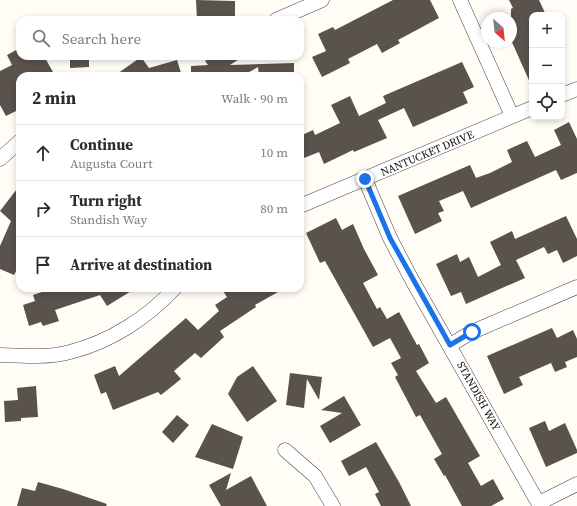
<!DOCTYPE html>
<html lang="en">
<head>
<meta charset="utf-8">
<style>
  body { margin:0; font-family:"Source Serif 4",serif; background:#f2f2f3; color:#2b2b33 }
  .controls { position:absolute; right:12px; top:12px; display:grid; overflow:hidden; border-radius:8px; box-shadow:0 2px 6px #0003 }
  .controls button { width:36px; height:36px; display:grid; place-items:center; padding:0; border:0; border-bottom:1px solid #e1e1e2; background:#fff; color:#2b2b33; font:20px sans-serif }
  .compass { position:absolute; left:481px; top:12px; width:36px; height:36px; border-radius:50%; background:#fff; box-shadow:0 2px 6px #0003; rotate:153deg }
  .stop { position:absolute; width:12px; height:12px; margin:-9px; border:3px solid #1a73e8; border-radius:50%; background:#fff }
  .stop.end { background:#1a73e8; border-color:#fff; box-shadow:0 1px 4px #0008 }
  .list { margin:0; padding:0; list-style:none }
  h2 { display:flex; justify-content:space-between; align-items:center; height:52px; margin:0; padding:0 16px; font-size:17px }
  h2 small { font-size:13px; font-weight:400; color:#7c7c81 }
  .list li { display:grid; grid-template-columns:26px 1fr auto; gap:12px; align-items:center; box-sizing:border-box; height:56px; padding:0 16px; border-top:1px solid #e1e1e2 }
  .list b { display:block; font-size:15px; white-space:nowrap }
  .list p { margin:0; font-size:13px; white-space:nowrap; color:#7c7c81 }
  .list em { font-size:13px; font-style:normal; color:#7c7c81 }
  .icon { flex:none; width:22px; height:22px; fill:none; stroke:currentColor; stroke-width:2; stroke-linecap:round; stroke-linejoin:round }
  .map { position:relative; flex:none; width:577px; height:506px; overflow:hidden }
  .search { position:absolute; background:#fff; box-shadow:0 2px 6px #0003; left:16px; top:16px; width:288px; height:44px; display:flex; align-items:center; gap:10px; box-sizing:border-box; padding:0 14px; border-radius:12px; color:#7c7c81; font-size:15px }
  .panel { position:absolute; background:#fff; box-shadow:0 2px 6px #0003; left:16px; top:72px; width:288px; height:220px; border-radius:12px }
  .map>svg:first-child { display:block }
  .building { fill:#5a524d }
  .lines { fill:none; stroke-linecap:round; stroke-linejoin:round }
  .street-casing { stroke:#444; stroke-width:15 }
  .street { stroke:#fff; stroke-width:14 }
  .route { stroke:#1a73e8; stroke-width:5 }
  .labels { text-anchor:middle; stroke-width:4; stroke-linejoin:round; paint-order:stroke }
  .street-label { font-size:11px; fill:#111; stroke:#fff }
</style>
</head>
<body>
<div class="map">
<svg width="577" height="506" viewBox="0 0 577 506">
  <rect width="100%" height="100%" fill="#fffdf5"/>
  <g class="building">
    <path d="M 196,0 L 235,1 L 235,20 L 197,20 Z"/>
    <path d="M 393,0 L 430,0 L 439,18 L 398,40 L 400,43 L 382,53 L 377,44 L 348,59 L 350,63 L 322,77 L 312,57 L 326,51 L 318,34 L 333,27 L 335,30 Z"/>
    <path d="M 509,0 L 539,0 L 546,15 L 532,15 L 532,87 L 511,40 L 511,9 L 513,8 Z"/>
    <path d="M 20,48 L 20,56 L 44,56 L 53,72 L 44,76 L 20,76 L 20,109 L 6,116 L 0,105 L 0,71 L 12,65 L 7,55 Z"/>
    <path d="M 70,56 L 89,56 L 89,67 L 70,68 Z"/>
    <path d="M 214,56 L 244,56 L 230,65 L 294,63 L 294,76 L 259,76 L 258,67 L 242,76 L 191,76 L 191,66 L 208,65 L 205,61 Z"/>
    <path d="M 141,57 L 149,68 L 177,60 L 182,76 L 114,76 Z"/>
    <path d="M 462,62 L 474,87 L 463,92 L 468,103 L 413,127 L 404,108 L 378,120 L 387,138 L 354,152 L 353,150 L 324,164 L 319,152 L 304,158 L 300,149 L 300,136 L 313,130 L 315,135 L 340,123 L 331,105 L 350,96 L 359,116 L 386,103 L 383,96 Z"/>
    <path d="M 569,122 L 577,139 L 577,173 L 561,180 L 556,170 L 471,208 L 463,191 L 439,201 L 444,211 L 438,213 L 442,221 L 415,234 L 398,196 L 470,165 L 476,178 L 490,173 L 512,162 L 507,150 L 527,141 L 535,157 L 561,145 L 554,130 Z"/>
    <path d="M 20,185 L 20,263 L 14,275 L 0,269 L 0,246 L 11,221 L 0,211 Z"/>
    <path d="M 566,216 L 577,239 L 577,256 L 563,263 L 557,250 L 548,254 L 544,247 L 516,260 L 525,278 L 466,304 L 461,292 L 451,296 L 436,264 L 457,254 L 460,262 L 469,257 L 478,277 L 501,265 L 490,242 L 512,231 L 515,239 Z"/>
    <path d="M 336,218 L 342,230 L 353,224 L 364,249 L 378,275 L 363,283 L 377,309 L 380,307 L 387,319 L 399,312 L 417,345 L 419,344 L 429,363 L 416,371 L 436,403 L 446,397 L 480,456 L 468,463 L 481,486 L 493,479 L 504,499 L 491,506 L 462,506 L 445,475 L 444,476 L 434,459 L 442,454 L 420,415 L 416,417 L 395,377 L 398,375 L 391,363 L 401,358 L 390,338 L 373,347 L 325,261 L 320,263 L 306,233 Z"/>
    <path d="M 54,288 L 136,288 L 107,306 L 100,295 L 55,310 L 59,321 L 43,326 L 41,322 L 29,326 L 23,305 L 35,301 L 33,295 Z"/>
    <path d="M 221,288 L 285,288 L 255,305 L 256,307 L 220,331 L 224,337 L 201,358 L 195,353 L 174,371 L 181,379 L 161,395 L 158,392 L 113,410 L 106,392 L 101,394 L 94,375 L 115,366 L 119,376 L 186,318 L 198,330 L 219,311 L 215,305 L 227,297 Z"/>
    <path d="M 552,328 L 557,338 L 573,330 L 577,339 L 577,357 L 565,362 L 567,367 L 555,372 L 551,363 L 519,377 L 523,385 L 504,394 L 487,356 Z"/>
    <path d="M 253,366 L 277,401 L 247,422 L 228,394 L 237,377 Z"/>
    <path d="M 290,373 L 322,377 L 319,400 L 307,379 L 304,408 L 286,405 Z"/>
    <path d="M 36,386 L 38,417 L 21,418 L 21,421 L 5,422 L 4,401 L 18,400 L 17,388 Z"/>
    <path d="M 344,396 L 361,425 L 330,443 L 320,426 L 342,413 L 321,410 Z"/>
    <path d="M 177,415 L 189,425 L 173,443 L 162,432 Z"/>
    <path d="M 545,421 L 549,431 L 565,423 L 577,450 L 577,453 L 546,467 L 529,428 Z"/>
    <path d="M 212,424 L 243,437 L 233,469 L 195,457 Z"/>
    <path d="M 376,442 L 399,482 L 411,506 L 381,506 L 375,494 L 379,492 L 366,467 L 349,476 L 341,461 Z"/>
    <path d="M 231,473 L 226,490 L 251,476 L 267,506 L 221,506 L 209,485 Z"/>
    <path d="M 38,482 L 63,489 L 107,504 L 106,506 L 17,506 L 22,488 L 35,491 Z"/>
  </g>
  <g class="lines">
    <g class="street-casing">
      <g id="street">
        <path d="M 460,0 L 512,116"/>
        <path d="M 276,20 L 322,0"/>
        <path d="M 562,95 L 577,89"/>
        <path d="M 0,159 L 20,141"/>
        <path d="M 365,179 L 390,238 L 412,280 L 540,506"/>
        <path d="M 300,206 L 532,108"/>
        <path d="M 450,345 L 472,332 L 577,287"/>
        <path d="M 0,355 C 22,356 48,358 70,352 C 110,342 147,318 175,288"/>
        <path d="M 285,450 L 315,476 L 333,506"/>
        <path d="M 539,503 L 577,484"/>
      </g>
    </g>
    <use href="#street" class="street"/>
  </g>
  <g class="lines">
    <path class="route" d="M 365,179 L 390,238 L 450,345 L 472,332"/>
  </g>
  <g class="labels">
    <g class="street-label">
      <text transform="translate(427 153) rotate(-23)" y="4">NANTUCKET DRIVE</text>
      <text transform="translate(479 396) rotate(61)" y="4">STANDISH WAY</text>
    </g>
  </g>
</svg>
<div class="controls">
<button>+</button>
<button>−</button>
<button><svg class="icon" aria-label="locate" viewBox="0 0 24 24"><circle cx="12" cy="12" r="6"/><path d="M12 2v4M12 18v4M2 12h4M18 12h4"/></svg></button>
</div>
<svg class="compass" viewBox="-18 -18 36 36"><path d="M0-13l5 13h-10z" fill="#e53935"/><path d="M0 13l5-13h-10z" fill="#7c7c81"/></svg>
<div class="stop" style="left:472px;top:332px"></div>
<div class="stop end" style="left:365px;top:179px"></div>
<div class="search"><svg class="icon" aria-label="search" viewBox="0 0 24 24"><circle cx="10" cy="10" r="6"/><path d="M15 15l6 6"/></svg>Search here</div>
<section class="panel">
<h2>2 min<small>Walk · 90 m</small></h2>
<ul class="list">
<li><svg class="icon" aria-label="ahead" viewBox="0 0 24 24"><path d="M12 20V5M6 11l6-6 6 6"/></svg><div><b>Continue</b><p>Augusta Court</p></div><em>10 m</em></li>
<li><svg class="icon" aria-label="right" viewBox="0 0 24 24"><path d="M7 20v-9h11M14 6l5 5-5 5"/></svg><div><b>Turn right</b><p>Standish Way</p></div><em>80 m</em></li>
<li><svg class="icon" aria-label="arrive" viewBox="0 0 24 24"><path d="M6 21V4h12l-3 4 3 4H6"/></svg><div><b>Arrive at destination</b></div></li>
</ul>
</section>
</div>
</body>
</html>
